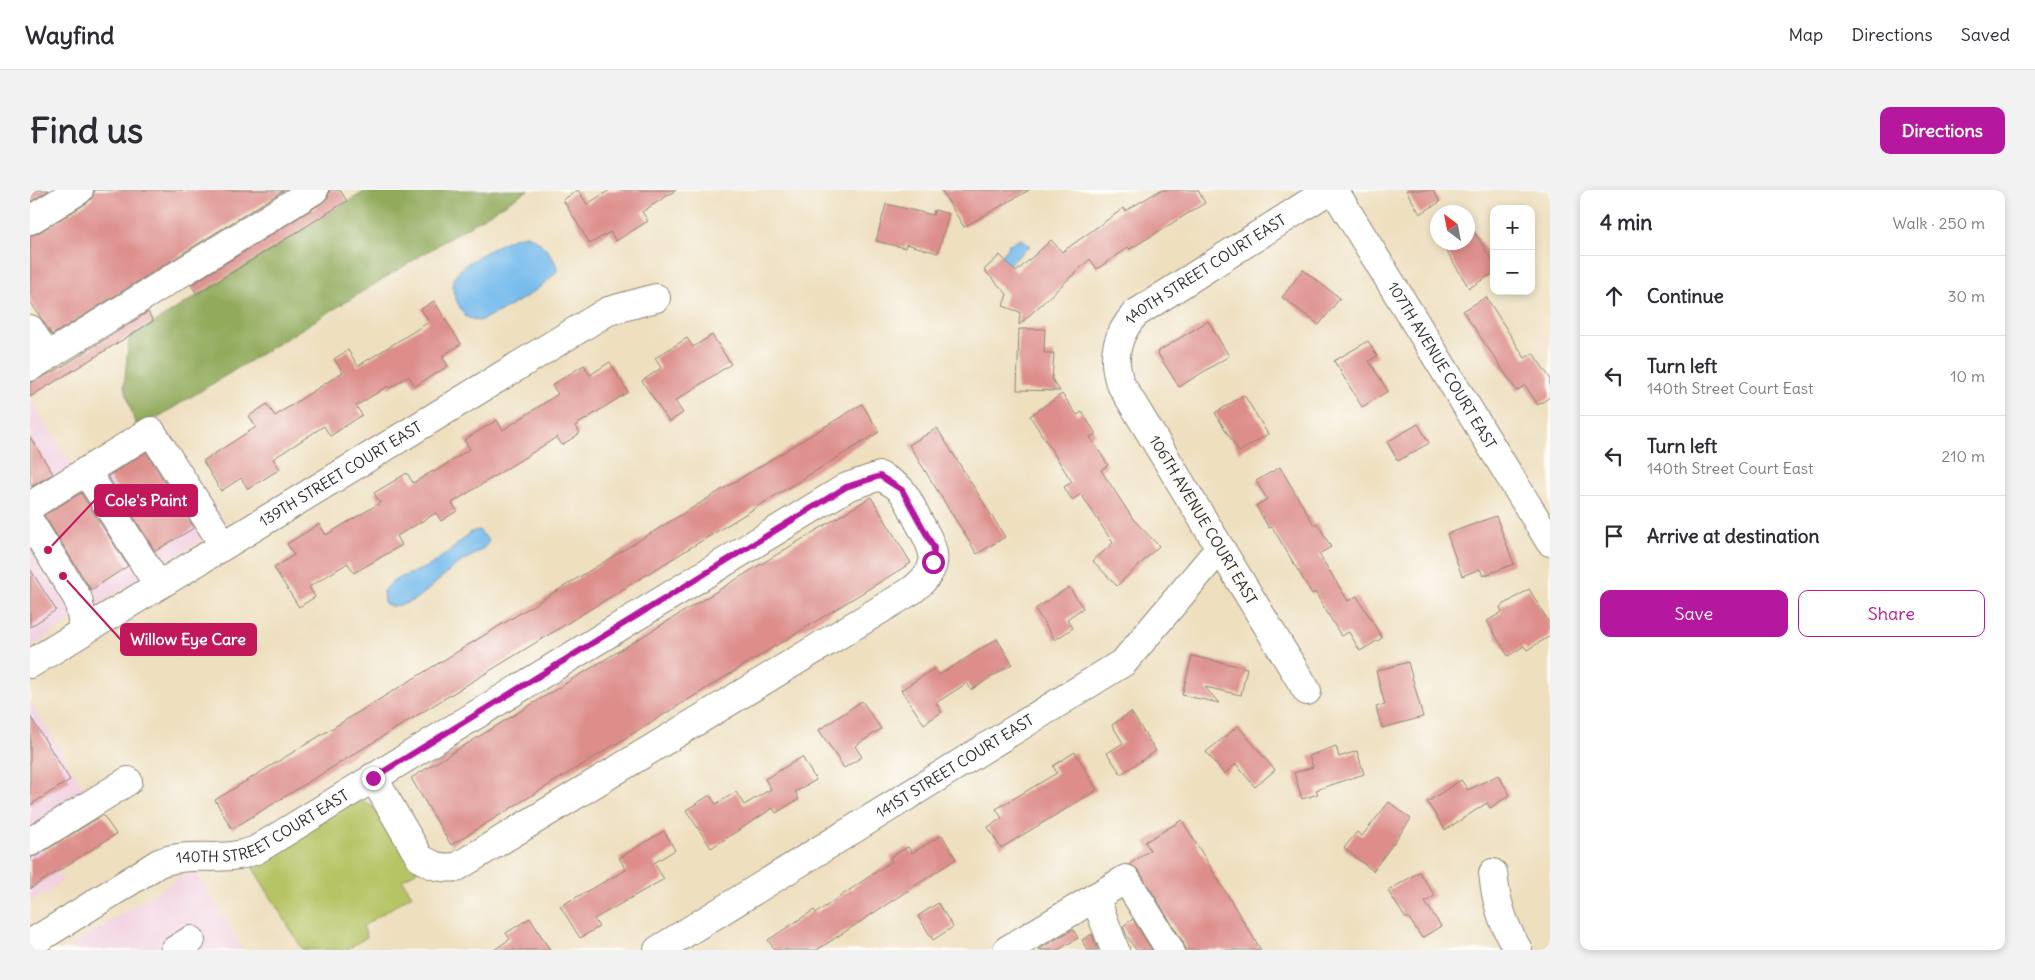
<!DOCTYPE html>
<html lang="en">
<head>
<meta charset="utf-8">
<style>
  body { margin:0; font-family:Delius,sans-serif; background:#f2f2f3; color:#2b2b33 }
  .controls { position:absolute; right:15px; top:15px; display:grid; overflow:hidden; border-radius:10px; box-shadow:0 2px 8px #0003 }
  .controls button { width:45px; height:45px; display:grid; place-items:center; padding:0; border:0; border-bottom:1px solid #e1e1e2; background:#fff; color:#2b2b33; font:25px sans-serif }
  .compass { position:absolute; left:1400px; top:15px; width:45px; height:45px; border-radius:50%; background:#fff; box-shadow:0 2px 8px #0003; rotate:328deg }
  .stop { position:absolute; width:15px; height:15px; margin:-11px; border:4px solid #b5179e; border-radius:50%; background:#fff }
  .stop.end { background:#b5179e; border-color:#fff; box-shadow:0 1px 5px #0008 }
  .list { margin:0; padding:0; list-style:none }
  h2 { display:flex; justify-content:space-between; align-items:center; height:65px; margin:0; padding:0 20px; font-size:21px }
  h2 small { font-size:16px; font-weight:400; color:#7c7c81 }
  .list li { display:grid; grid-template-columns:32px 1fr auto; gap:15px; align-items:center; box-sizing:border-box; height:80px; padding:0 20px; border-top:1px solid #e1e1e2 }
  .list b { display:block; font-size:19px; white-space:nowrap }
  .list p { margin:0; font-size:16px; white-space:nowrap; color:#7c7c81 }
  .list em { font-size:16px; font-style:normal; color:#7c7c81 }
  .actions { display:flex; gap:10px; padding:15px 20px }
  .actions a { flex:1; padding:11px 0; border:1px solid #b5179e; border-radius:10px; text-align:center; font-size:18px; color:#b5179e }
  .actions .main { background:#b5179e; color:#fff }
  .icon { flex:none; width:28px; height:28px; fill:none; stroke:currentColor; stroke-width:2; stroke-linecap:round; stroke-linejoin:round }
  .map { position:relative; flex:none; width:1520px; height:760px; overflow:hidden; border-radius:10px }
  header { display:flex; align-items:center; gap:30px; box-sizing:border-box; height:70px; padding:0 25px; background:#fff; border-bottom:1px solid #e1e1e2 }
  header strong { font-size:24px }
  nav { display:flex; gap:28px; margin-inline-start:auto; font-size:18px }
  .intro { display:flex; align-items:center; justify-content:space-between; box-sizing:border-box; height:120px; padding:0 30px }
  h1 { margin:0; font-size:35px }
  .button { padding:12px 22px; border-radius:10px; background:#b5179e; color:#fff; font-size:18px; font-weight:700 }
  main { display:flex; gap:30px; padding:0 30px }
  aside { flex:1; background:#fff; border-radius:10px; box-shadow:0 2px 8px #0003 }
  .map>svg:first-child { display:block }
  .built { fill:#f2cfe1 }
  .green { fill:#b7c466; stroke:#717848 }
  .forest { fill:#91aa5b; stroke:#5e6a43 }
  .water { fill:#76bbec; stroke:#50738c }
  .building { fill:#dd8e8b }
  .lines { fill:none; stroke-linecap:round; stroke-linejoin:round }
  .minor-casing { stroke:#8c8575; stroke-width:30 }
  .minor { stroke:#fff; stroke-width:28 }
  .route { stroke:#b5179e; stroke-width:6 }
  .labels { text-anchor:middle; stroke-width:4; stroke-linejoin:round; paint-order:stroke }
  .street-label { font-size:15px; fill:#2b2b2b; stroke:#fdfcf7 }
  .leader { fill:none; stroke:#c2185b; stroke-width:2 }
  .callout-dot { fill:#c2185b; stroke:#fdfcf7; stroke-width:2 }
  .callout { fill:#c2185b; stroke:#c2185b; stroke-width:2 }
  .callout-label { font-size:16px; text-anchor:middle; font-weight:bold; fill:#fff }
</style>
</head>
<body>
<header>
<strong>Wayfind</strong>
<nav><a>Map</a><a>Directions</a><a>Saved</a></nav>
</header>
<div class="intro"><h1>Find us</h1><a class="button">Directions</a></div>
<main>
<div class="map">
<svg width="1520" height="760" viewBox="0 0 1520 760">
  <rect width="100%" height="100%" fill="#fdfcf7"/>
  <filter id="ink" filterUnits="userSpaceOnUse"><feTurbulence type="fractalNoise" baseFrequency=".02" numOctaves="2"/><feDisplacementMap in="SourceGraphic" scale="10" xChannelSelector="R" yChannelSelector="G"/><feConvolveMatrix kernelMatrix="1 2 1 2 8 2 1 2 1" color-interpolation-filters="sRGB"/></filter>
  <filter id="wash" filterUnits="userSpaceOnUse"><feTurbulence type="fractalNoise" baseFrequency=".0096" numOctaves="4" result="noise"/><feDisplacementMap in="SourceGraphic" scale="20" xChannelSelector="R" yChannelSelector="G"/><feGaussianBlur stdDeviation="1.12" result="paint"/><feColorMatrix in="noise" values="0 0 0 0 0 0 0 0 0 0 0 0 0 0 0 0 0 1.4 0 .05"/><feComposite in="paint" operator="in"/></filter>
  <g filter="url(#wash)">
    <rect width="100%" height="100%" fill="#eedfbf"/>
    <g class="built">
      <path d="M 0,209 L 44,278 L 128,226 L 197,335 L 0,457 Z"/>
      <path d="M 0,511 L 57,604 L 1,639 L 33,691 L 0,712 Z"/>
      <path d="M 164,679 L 213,760 L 34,760 Z"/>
    </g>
    <path class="green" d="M 333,612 L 342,616 L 387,681 L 372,690 L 382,705 L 333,736 L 337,747 L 316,760 L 273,760 L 220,673 L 318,613 Z"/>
    <path class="forest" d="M 337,0 L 498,0 L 107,240 L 94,196 L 99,148 Z"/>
    <g class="water">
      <path d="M 496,45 C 509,48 525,67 528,80 C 509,103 476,119 449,131 L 436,127 C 412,92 422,81 456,62 C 469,55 481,47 496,45 Z"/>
      <path d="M 991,49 L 1000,56 L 977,76 L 971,68 L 979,54 Z"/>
      <path d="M 449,340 L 459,351 C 452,363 442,365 431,372 C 408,386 391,417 359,416 L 354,412 L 353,401 L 365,390 L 399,376 L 420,361 L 441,342 Z"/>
    </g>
    <g id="blocks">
      <g class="building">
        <path d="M 0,0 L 19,0 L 0,12 Z"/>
        <path d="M 65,0 L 254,0 L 22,145 L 0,111 L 0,46 L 8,43 L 57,13 L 62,8 Z"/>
        <path d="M 300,0 L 310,0 L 317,11 L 167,104 L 161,95 L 292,13 L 298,8 Z"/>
        <path d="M 548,0 L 557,14 L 580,0 L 646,0 L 612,22 L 618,31 L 586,51 L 580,42 L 560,54 L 533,10 Z"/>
        <path d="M 911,0 L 999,0 L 934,37 Z"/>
        <path d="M 1131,0 L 1168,0 L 1175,13 L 1100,59 L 1098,57 L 1067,79 L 1060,69 L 989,135 L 990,122 L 973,116 L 977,104 L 954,80 L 970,65 L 986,82 L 1021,50 L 1032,62 L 1094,18 L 1095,21 Z"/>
        <path d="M 1376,0 L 1403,0 L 1410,12 L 1390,24 Z"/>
        <path d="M 856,14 L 903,25 L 904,20 L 919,24 L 908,63 L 876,54 L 875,58 L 846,51 Z"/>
        <path d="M 1438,31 L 1464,74 L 1464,83 L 1439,98 L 1411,52 L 1438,52 Z"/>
        <path d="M 1273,80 L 1310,108 L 1289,135 L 1252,107 Z"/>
        <path d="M 1456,107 L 1495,168 L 1503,163 L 1520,188 L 1520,207 L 1508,215 L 1495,195 L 1487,201 L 1433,121 Z"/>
        <path d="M 404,111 L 431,154 L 412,166 L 418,176 L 385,196 L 379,186 L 360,198 L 358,196 L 326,216 L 332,225 L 300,246 L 294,236 L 243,269 L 250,279 L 218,299 L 211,288 L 191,301 L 173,271 L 226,237 L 219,226 L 237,214 L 245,226 L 313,182 L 304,169 L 318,160 L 328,176 L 399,132 L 391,119 Z"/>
        <path d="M 118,122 L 123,131 L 0,207 L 0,193 L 25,181 Z"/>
        <path d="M 1178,131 L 1199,166 L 1149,197 L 1127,162 Z"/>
        <path d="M 989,139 L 1015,139 L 1014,163 L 1024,163 L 1022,189 L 1030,201 L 987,200 Z"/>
        <path d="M 682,145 L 701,174 L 645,211 L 653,223 L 639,232 L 612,191 L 631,178 L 625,168 L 657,148 L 663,157 Z"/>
        <path d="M 1338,151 L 1347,166 L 1339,171 L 1358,201 L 1332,217 L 1304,171 Z"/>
        <path d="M 580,172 L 598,202 L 545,236 L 550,243 L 532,255 L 527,247 L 422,313 L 427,321 L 411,331 L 406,323 L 367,346 L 372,355 L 324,383 L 318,373 L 279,397 L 285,407 L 269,417 L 244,378 L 264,365 L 257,354 L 289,334 L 296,345 L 350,313 L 344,303 L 377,283 L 383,293 L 403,281 L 404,282 L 440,259 L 434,250 L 467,230 L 473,240 L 528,204 L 522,195 L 554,175 L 560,185 Z"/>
        <path d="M 1032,204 L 1047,225 L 1052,222 L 1066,244 L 1060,247 L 1078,275 L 1071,280 L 1103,329 L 1129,356 L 1087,396 L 1063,371 L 1083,353 L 1051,304 L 1042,310 L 1034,297 L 1042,292 L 1000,226 Z"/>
        <path d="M 1214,205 L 1238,244 L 1209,262 L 1185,223 Z"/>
        <path d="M 832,214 L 849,242 L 202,639 L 185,610 Z"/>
        <path d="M 1388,234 L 1399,253 L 1368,271 L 1357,252 Z"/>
        <path d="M 907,238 L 975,347 L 947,364 L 879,255 Z"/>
        <path d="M 0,247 L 23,284 L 2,296 L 0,294 Z"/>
        <path d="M 116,262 L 164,338 L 125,361 L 78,286 Z"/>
        <path d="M 1250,277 L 1284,335 L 1287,333 L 1301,357 L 1289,364 L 1318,411 L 1327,406 L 1352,448 L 1330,461 L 1319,442 L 1311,446 L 1285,402 L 1282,404 L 1242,337 L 1239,338 L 1226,316 L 1237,309 L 1226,291 Z"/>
        <path d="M 51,303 L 98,376 L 61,400 L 14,325 Z"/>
        <path d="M 841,307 L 881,373 L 421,655 L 381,588 Z"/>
        <path d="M 1466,326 L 1484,374 L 1453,386 L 1450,379 L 1432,386 L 1417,344 Z"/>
        <path d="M 0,379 L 26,420 L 0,437 Z"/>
        <path d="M 1039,397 L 1053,418 L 1037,429 L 1043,438 L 1025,450 L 1005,419 Z"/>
        <path d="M 1499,399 L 1520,434 L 1520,446 L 1497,460 L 1494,456 L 1478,466 L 1457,431 L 1472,422 L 1470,417 Z"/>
        <path d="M 967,449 L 982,474 L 941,500 L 937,493 L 906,513 L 912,522 L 894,534 L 871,500 L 905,478 L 909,485 Z"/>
        <path d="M 1162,466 L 1217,478 L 1211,505 L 1175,497 L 1189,513 L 1152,505 Z"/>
        <path d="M 1378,472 L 1393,527 L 1352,538 L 1346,517 L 1355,515 L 1346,481 Z"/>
        <path d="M 832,511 L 851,539 L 825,556 L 832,567 L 814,578 L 789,540 Z"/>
        <path d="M 1101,522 L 1126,561 L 1091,584 L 1077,563 L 1093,553 L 1082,535 Z"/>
        <path d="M 0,526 L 40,590 L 0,615 Z"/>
        <path d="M 1208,536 L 1245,580 L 1225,597 L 1206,574 L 1194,584 L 1176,562 Z"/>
        <path d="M 1306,556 L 1309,567 L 1327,561 L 1334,584 L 1286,600 L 1288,604 L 1272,609 L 1264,583 L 1283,577 L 1279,566 Z"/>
        <path d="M 1045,562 L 1067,600 L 971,658 L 958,637 L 972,628 L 966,619 L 1027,583 L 1023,576 Z"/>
        <path d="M 772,567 L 786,590 L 765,602 L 769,609 L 746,623 L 743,618 L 681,658 L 656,620 L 680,605 L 686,614 L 706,602 L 714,615 L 741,599 L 735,589 Z"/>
        <path d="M 1468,585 L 1480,605 L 1460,618 L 1457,613 L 1415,640 L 1397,612 L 1431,590 L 1438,600 Z"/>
        <path d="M 1359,612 L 1381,629 L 1343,681 L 1314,658 L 1327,642 L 1332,646 Z"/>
        <path d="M 73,625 L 86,644 L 0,699 L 0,668 L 8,665 Z"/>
        <path d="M 1152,630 L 1215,734 L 1231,760 L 1156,760 L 1153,752 L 1109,681 L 1100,674 L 1120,660 L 1115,652 Z"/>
        <path d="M 634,641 L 645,660 L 624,673 L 634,689 L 564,729 L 569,737 L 550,748 L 530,716 L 596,680 L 589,668 Z"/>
        <path d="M 912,645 L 926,669 L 787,760 L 745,760 L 738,750 L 784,720 L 786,723 L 862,671 L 860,667 L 878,657 L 882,663 Z"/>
        <path d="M 1389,682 L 1405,706 L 1395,712 L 1411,736 L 1392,748 L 1378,727 L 1376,729 L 1358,701 Z"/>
        <path d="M 908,713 L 923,737 L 903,750 L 888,726 Z"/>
        <path d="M 500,728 L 520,760 L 464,760 L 480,749 L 476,743 Z"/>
        <path d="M 1103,729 L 1122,760 L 1106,760 L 1096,744 L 1093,736 Z"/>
        <path d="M 1043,739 L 1048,748 L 1028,760 L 1008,760 Z"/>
        <path d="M 1062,744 L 1068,760 L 1057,760 L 1052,750 Z"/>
      </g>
    </g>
  </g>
  <g filter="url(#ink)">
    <use href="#blocks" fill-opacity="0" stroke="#8c8575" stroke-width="1"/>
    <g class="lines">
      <g class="minor-casing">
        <g id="minor">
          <path id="s1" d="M 1304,0 L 1520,352"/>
          <path d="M 0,30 L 49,0"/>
          <path d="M 0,139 L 17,167"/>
          <path d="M 0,177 L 284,0"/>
          <path d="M 56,281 L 128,395"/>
          <path d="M 0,316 L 121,241 L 193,354"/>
          <path d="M 0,332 L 48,409 L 54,440"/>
          <path id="s2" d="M 0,474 L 578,121 L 626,108"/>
          <path id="s3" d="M 1277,501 L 1090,193 C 1081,166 1087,145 1105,124 L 1299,0"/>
          <path d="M 0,652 L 98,591"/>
          <path d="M 1463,683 C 1466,712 1473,735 1488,760"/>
          <path d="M 1065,707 L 1085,760"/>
          <path id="s4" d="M 0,754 L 129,673 C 163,660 192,674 226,660 L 817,297 L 850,286 C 857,290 867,295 872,301 C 879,310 884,322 889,332 C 906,362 913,377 881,401 L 427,677 C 411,679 403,676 390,668 L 343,587"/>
          <path d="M 145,760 L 161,750"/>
          <path id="s5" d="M 628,760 L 1094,472 L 1190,358"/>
          <path d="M 977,760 L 1096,689 L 1140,760"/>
        </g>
      </g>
      <use href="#minor" class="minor"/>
    </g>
  </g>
  <g class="lines" filter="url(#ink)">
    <path class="route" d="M 343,588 L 816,297 L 850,286 L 872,300 L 904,358 L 903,372"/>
  </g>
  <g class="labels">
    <g class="street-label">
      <text dy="5" stroke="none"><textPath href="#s3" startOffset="518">140TH STREET COURT EAST</textPath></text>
      <text dy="5" stroke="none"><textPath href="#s1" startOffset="206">107TH AVENUE COURT EAST</textPath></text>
      <text dy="5" stroke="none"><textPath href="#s2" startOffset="364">139TH STREET COURT EAST</textPath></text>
      <text transform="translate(1173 330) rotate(59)" y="5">106TH AVENUE COURT EAST</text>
      <text dy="5" stroke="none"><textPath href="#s5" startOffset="349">141ST STREET COURT EAST</textPath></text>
      <text dy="5" stroke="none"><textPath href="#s4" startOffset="264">140TH STREET COURT EAST</textPath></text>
    </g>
  </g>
  <path class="leader" d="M18 360L65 310M33 386L91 450"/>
  <g class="callout-dot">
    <circle cx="18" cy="360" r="5"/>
    <circle cx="33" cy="386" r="5"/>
  </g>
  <g class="callout">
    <rect x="65" y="295" width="102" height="31" rx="5"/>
    <rect x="91" y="434" width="135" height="31" rx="5"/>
  </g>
  <g class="callout-label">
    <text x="116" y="316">Cole's Paint</text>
    <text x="158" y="455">Willow Eye Care</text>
  </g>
</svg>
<div class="controls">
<button>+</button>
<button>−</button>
</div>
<svg class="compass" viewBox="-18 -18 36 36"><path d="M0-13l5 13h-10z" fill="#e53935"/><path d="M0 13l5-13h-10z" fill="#7c7c81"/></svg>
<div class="stop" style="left:903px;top:372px"></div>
<div class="stop end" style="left:343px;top:588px"></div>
</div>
<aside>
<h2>4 min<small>Walk · 250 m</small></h2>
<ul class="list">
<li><svg class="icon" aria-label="ahead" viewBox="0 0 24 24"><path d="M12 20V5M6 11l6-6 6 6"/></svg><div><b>Continue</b></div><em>30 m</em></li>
<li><svg class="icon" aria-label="left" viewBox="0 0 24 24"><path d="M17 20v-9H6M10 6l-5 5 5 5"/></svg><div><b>Turn left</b><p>140th Street Court East</p></div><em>10 m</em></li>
<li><svg class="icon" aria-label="left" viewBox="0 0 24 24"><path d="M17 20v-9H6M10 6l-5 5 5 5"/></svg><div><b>Turn left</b><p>140th Street Court East</p></div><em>210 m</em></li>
<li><svg class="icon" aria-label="arrive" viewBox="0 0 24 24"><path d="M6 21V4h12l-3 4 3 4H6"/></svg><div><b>Arrive at destination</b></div></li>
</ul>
<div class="actions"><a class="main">Save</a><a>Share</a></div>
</aside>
</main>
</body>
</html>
